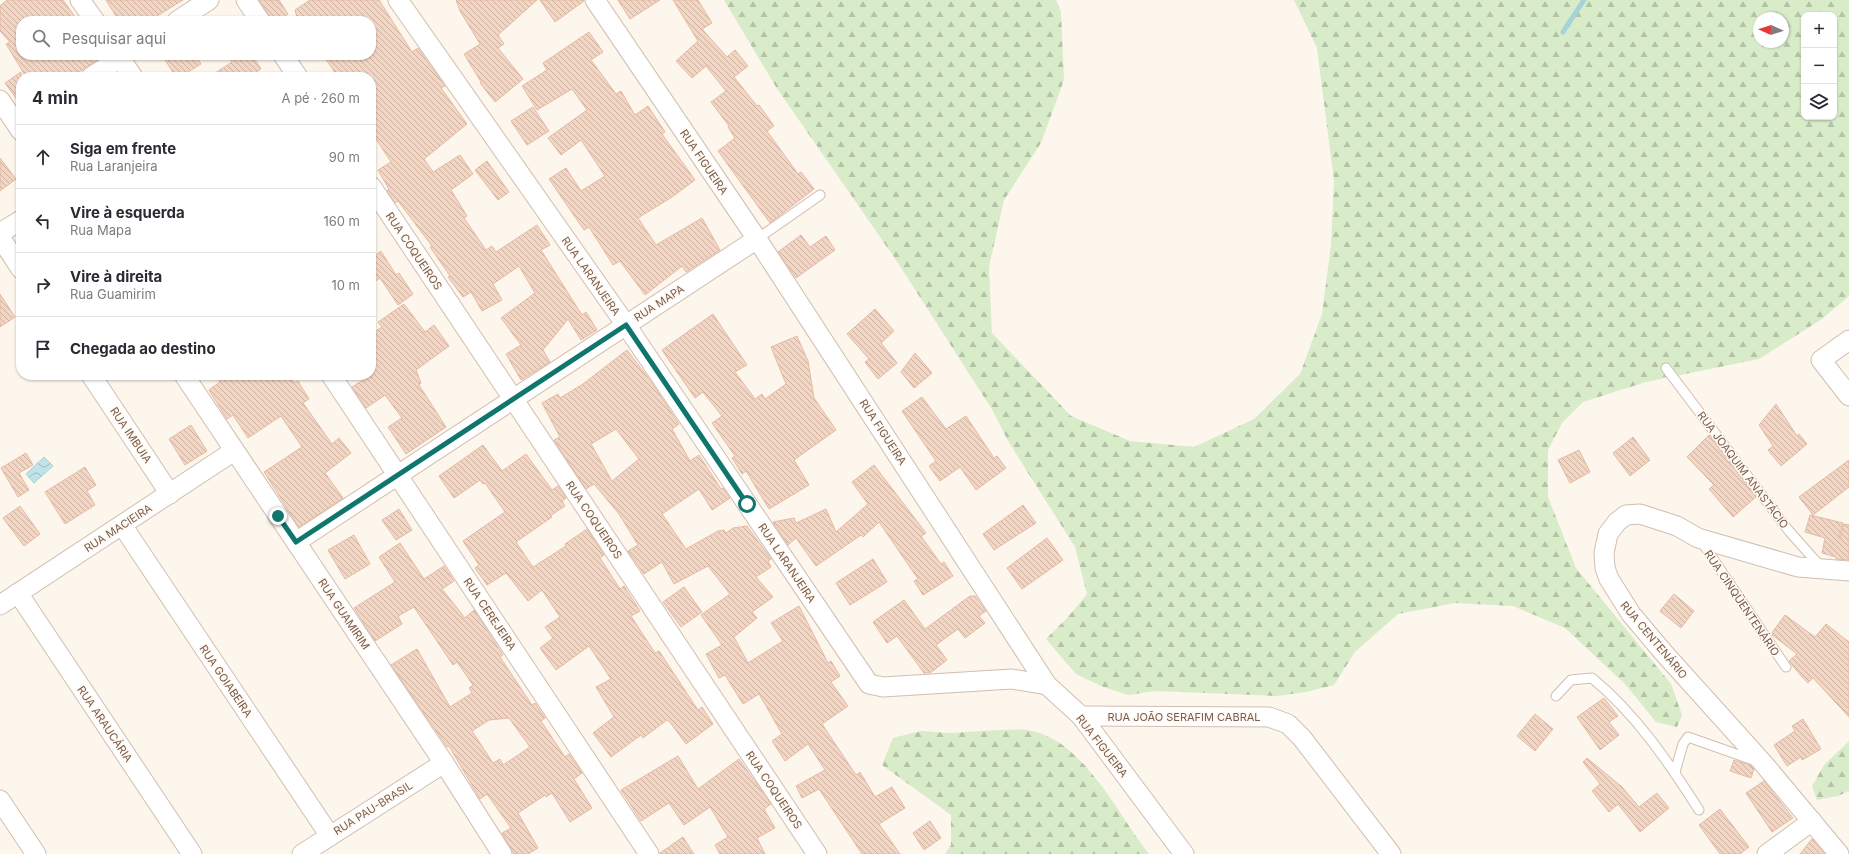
<!DOCTYPE html>
<html lang="pt">
<head>
<meta charset="utf-8">
<style>
  body { margin:0; font-family:Inter,sans-serif; background:#f2f2f3; color:#2b2b33 }
  .controls { position:absolute; right:12px; top:12px; display:grid; overflow:hidden; border-radius:8px; box-shadow:0 1px 3px #0004 }
  .controls button { width:36px; height:36px; display:grid; place-items:center; padding:0; border:0; border-bottom:1px solid #e1e1e2; background:#fff; color:#2b2b33; font:20px sans-serif }
  .compass { position:absolute; left:1753px; top:12px; width:36px; height:36px; border-radius:50%; background:#fff; box-shadow:0 1px 3px #0004; rotate:273deg }
  .stop { position:absolute; width:12px; height:12px; margin:-9px; border:3px solid #0f766e; border-radius:50%; background:#fff }
  .stop.end { background:#0f766e; border-color:#fff; box-shadow:0 1px 4px #0008 }
  .list { margin:0; padding:0; list-style:none }
  h2 { display:flex; justify-content:space-between; align-items:center; height:52px; margin:0; padding:0 16px; font-size:17px }
  h2 small { font-size:13px; font-weight:400; color:#7c7c81 }
  .list li { display:grid; grid-template-columns:26px 1fr auto; gap:12px; align-items:center; box-sizing:border-box; height:64px; padding:0 16px; border-top:1px solid #e1e1e2 }
  .list b { display:block; font-size:15px; white-space:nowrap }
  .list p { margin:0; font-size:13px; white-space:nowrap; color:#7c7c81 }
  .list em { font-size:13px; font-style:normal; color:#7c7c81 }
  .icon { flex:none; width:22px; height:22px; fill:none; stroke:currentColor; stroke-width:2; stroke-linecap:round; stroke-linejoin:round }
  .map { position:relative; flex:none; width:1849px; height:854px; overflow:hidden }
  .search { position:absolute; background:#fff; box-shadow:0 1px 3px #0004; left:16px; top:16px; width:360px; height:44px; display:flex; align-items:center; gap:10px; box-sizing:border-box; padding:0 14px; border-radius:16px; color:#7c7c81; font-size:15px }
  .panel { position:absolute; background:#fff; box-shadow:0 1px 3px #0004; left:16px; top:72px; width:360px; height:308px; border-radius:16px }
  .map>svg:first-child { display:block }
  .forest { fill:url(#forest-firs); fill-rule:evenodd }
  .water { fill:url(#water-waves); stroke:#a5d3da }
  .lines { fill:none; stroke-linecap:round; stroke-linejoin:round }
  .stream { stroke:#a5d3da; stroke-width:5 }
  .building { fill:url(#building-back-hatch); stroke:#e6bba3; fill-rule:evenodd }
  .lane-casing { stroke:#d1beb0; stroke-width:11 }
  .street-casing { stroke:#d1beb0; stroke-width:21 }
  .lane { stroke:#fff; stroke-width:9 }
  .street { stroke:#fff; stroke-width:19 }
  .route { stroke:#0f766e; stroke-width:5 }
  .labels { text-anchor:middle; stroke-width:3; stroke-linejoin:round; paint-order:stroke }
  .street-label { font-size:11px; fill:#7a5c4d; stroke:#fffaf3 }
</style>
</head>
<body>
<div class="map">
<svg width="1849" height="854" viewBox="0 0 1849 854">
  <defs>
    <pattern id="forest-firs" width="22" height="20" patternUnits="userSpaceOnUse"><rect width="22" height="20" fill="#d8ecc9"/><path d="M5 1l3.5 6h-7zM16 11l3.5 6h-7z" fill="#b4c2a5"/></pattern>
    <pattern id="water-waves" width="16" height="10" patternUnits="userSpaceOnUse"><rect width="16" height="10" fill="#bfe3e8"/><path d="M0 5q4-4 8 0t8 0" fill="none" stroke="#a0bbbe"/></pattern>
    <pattern id="building-back-hatch" width="6" height="6" patternUnits="userSpaceOnUse"><rect width="6" height="6" fill="#f3d5c3"/><path d="M-1 5l2 2M0 0l6 6M5-1l2 2" fill="none" stroke="#cab0a1"/></pattern>
  </defs>
  <rect width="100%" height="100%" fill="#fdf6ec"/>
  <g class="forest">
    <path d="M 724,0 L 1056,0 L 1061,12 L 1064,80 L 1041,143 L 1004,200 L 989,267 L 992,333 L 1071,416 L 1130,441 L 1194,447 L 1254,419 L 1300,374 L 1322,314 L 1331,245 L 1334,181 L 1317,48 L 1294,0 L 1849,0 L 1849,296 L 1822,319 L 1759,359 L 1646,382 L 1583,402 L 1562,423 L 1548,450 L 1548,497 L 1576,568 L 1671,684 L 1682,715 L 1677,727 L 1656,722 L 1625,684 L 1565,628 L 1513,606 L 1455,603 L 1398,614 L 1355,652 L 1334,685 L 1306,692 L 1277,696 L 1156,691 L 1128,695 L 1101,686 L 1076,674 L 1046,639 L 1067,618 L 1087,594 L 1075,547 L 1008,441 L 993,411 L 896,260 L 776,87 ZM 1804,15 L 1834,15 L 1834,117 L 1804,117 ZM 1759,18 L 1783,18 L 1783,42 L 1759,42 Z"/>
    <path d="M 999,730 C 1008,730 1018,729 1027,730 C 1083,738 1117,814 1149,854 L 945,854 L 951,845 L 951,815 L 882,765 L 893,738 L 921,731 L 949,733 Z"/>
    <path d="M 1849,741 L 1849,791 L 1838,796 L 1817,800 L 1812,786 L 1824,765 Z"/>
  </g>
  <path class="water" d="M 44,457 L 53,466 L 34,483 L 26,474 Z"/>
  <g class="lines">
    <path class="stream" d="M 1563,32 L 1584,0"/>
  </g>
  <g class="building">
    <path d="M 7,0 L 63,0 L 78,21 L 21,21 L 21,55 L 105,55 L 71,77 L 26,77 L 6,44 L 10,42 L 0,31 L 0,6 Z"/>
    <path d="M 106,0 L 183,0 L 149,21 L 119,21 Z"/>
    <path d="M 259,0 L 279,0 L 288,14 L 278,21 L 271,21 L 269,15 Z"/>
    <path d="M 310,0 L 379,0 L 412,52 L 418,48 L 437,75 L 445,86 L 441,88 L 467,124 L 424,159 L 433,172 L 460,155 L 473,174 L 451,190 L 467,216 L 464,218 L 486,250 L 492,246 L 496,252 L 537,225 L 550,245 L 541,250 L 582,315 L 586,312 L 597,330 L 581,340 L 568,319 L 543,350 L 550,362 L 521,380 L 506,354 L 521,345 L 501,318 L 535,293 L 519,266 L 493,284 L 502,300 L 482,311 L 471,292 L 463,297 L 448,277 L 450,276 L 430,247 L 432,246 L 398,201 L 395,203 L 387,191 L 389,189 L 378,170 L 391,162 L 371,131 L 371,77 L 338,77 L 323,55 L 371,55 L 371,21 L 298,21 L 295,10 Z"/>
    <path d="M 456,0 L 537,0 L 498,35 L 504,44 L 498,48 L 523,79 L 495,102 L 480,83 L 481,82 L 464,54 L 480,44 L 460,11 Z"/>
    <path d="M 540,0 L 584,0 L 584,1 L 555,22 Z"/>
    <path d="M 618,0 L 660,0 L 630,19 Z"/>
    <path d="M 673,0 L 698,0 L 712,23 L 702,29 L 727,57 L 735,50 L 748,66 L 734,77 L 757,106 L 759,105 L 774,126 L 767,131 L 798,174 L 801,172 L 814,189 L 770,223 L 718,151 L 735,138 L 728,127 L 729,126 L 711,102 L 726,91 L 706,66 L 692,78 L 676,61 L 698,41 Z"/>
    <path d="M 589,32 L 603,52 L 591,60 L 616,94 L 621,91 L 635,115 L 648,106 L 665,132 L 662,134 L 695,180 L 672,197 L 638,218 L 656,245 L 702,218 L 720,250 L 686,272 L 682,266 L 645,295 L 620,261 L 613,265 L 589,227 L 584,230 L 549,179 L 566,168 L 581,191 L 605,176 L 581,140 L 561,155 L 548,138 L 587,110 L 572,89 L 537,110 L 522,86 L 547,70 L 543,63 Z"/>
    <path d="M 162,55 L 195,55 L 201,64 L 180,77 L 176,77 Z"/>
    <path d="M 228,55 L 252,55 L 261,69 L 249,77 L 209,77 L 232,62 Z"/>
    <path d="M 21,72 L 21,105 L 5,83 Z"/>
    <path d="M 533,107 L 549,131 L 527,145 L 511,121 Z"/>
    <path d="M 0,158 L 16,179 L 0,191 Z"/>
    <path d="M 487,161 L 509,192 L 498,200 L 475,170 Z"/>
    <path d="M 801,235 L 810,247 L 826,236 L 835,250 L 796,278 L 778,252 Z"/>
    <path d="M 381,251 L 396,275 L 399,273 L 413,294 L 398,305 L 380,278 L 371,284 L 371,258 Z"/>
    <path d="M 0,294 L 15,317 L 0,327 Z"/>
    <path d="M 404,304 L 425,332 L 434,325 L 449,346 L 416,370 L 421,383 L 419,385 L 446,427 L 406,454 L 388,427 L 402,418 L 385,395 L 366,408 L 352,387 L 371,375 L 371,334 L 382,327 L 378,322 Z"/>
    <path d="M 875,309 L 894,331 L 881,343 L 897,363 L 878,379 L 865,362 L 869,359 L 847,334 Z"/>
    <path d="M 713,314 L 747,365 L 735,372 L 755,399 L 762,394 L 765,399 L 786,384 L 771,347 L 797,336 L 808,361 L 814,398 L 836,430 L 794,460 L 809,485 L 769,509 L 746,471 L 742,474 L 732,458 L 735,456 L 712,423 L 722,416 L 703,392 L 695,398 L 662,350 Z"/>
    <path d="M 627,350 L 652,383 L 679,424 L 672,429 L 690,461 L 699,455 L 721,489 L 723,488 L 730,498 L 712,510 L 699,489 L 662,514 L 686,549 L 718,531 L 724,530 L 726,533 L 733,528 L 747,526 L 771,559 L 768,561 L 771,567 L 756,577 L 773,597 L 752,612 L 757,618 L 734,637 L 748,663 L 783,641 L 771,623 L 799,606 L 828,663 L 831,661 L 840,676 L 831,682 L 848,706 L 822,724 L 856,775 L 860,772 L 875,797 L 892,787 L 905,808 L 879,824 L 900,854 L 862,854 L 819,789 L 802,798 L 796,786 L 825,770 L 808,744 L 785,761 L 772,741 L 782,734 L 759,694 L 743,704 L 725,675 L 719,678 L 706,654 L 722,645 L 701,615 L 730,594 L 708,566 L 674,584 L 662,562 L 644,574 L 628,551 L 638,545 L 619,514 L 594,484 L 586,489 L 554,440 L 560,437 L 542,403 L 558,394 L 560,398 L 583,384 ZM 616,429 L 639,459 L 612,481 L 591,444 Z"/>
    <path d="M 915,353 L 932,373 L 914,388 L 901,372 Z"/>
    <path d="M 215,375 L 289,375 L 294,383 L 298,381 L 309,399 L 303,403 L 332,444 L 339,438 L 351,453 L 325,473 L 343,498 L 299,527 L 264,472 L 302,447 L 281,416 L 248,438 L 233,415 L 227,419 L 209,390 L 220,382 Z"/>
    <path d="M 922,397 L 946,429 L 966,416 L 994,458 L 997,456 L 1006,468 L 976,490 L 960,467 L 940,481 L 929,466 L 936,461 L 902,411 Z"/>
    <path d="M 1776,404 L 1797,436 L 1799,434 L 1807,444 L 1781,466 L 1768,450 L 1773,446 L 1759,425 Z"/>
    <path d="M 191,425 L 207,451 L 185,465 L 169,439 Z"/>
    <path d="M 1709,435 L 1756,497 L 1733,517 L 1709,489 L 1714,485 L 1687,457 Z"/>
    <path d="M 1633,437 L 1650,460 L 1630,476 L 1613,453 Z"/>
    <path d="M 483,445 L 502,471 L 526,454 L 552,490 L 558,486 L 566,498 L 562,501 L 565,506 L 550,516 L 552,517 L 516,542 L 533,567 L 566,546 L 565,544 L 587,529 L 604,555 L 600,558 L 620,589 L 624,586 L 640,611 L 631,616 L 655,653 L 659,651 L 698,710 L 702,707 L 713,724 L 686,744 L 669,721 L 667,720 L 643,738 L 641,735 L 611,757 L 593,733 L 614,717 L 596,687 L 611,679 L 589,646 L 556,670 L 540,648 L 553,638 L 545,627 L 560,617 L 542,590 L 528,601 L 506,573 L 487,585 L 475,568 L 479,565 L 463,541 L 505,512 L 485,483 L 483,484 L 480,480 L 454,498 L 439,476 Z"/>
    <path d="M 1579,450 L 1590,472 L 1570,483 L 1558,460 Z"/>
    <path d="M 26,453 L 33,465 L 19,473 L 29,490 L 18,497 L 1,468 Z"/>
    <path d="M 1849,460 L 1849,487 L 1813,515 L 1799,497 Z"/>
    <path d="M 874,465 L 926,533 L 921,536 L 941,564 L 944,562 L 953,576 L 923,595 L 914,581 L 918,579 L 879,522 L 863,537 L 861,535 L 816,566 L 796,538 L 788,545 L 773,522 L 794,518 L 796,523 L 826,509 L 836,532 L 868,504 L 852,482 Z"/>
    <path d="M 85,467 L 96,485 L 87,491 L 95,505 L 65,524 L 45,492 Z"/>
    <path d="M 1023,505 L 1036,523 L 994,550 L 983,534 Z"/>
    <path d="M 20,506 L 40,534 L 24,546 L 3,518 Z"/>
    <path d="M 399,509 L 412,530 L 396,540 L 382,520 Z"/>
    <path d="M 1810,515 L 1843,523 L 1839,538 L 1840,538 L 1844,524 L 1849,525 L 1849,560 L 1836,559 L 1836,557 L 1822,553 L 1825,538 L 1805,532 Z"/>
    <path d="M 354,535 L 370,564 L 345,579 L 328,550 Z"/>
    <path d="M 1047,538 L 1063,560 L 1022,589 L 1007,568 Z"/>
    <path d="M 400,543 L 424,579 L 444,566 L 454,581 L 442,589 L 465,618 L 474,610 L 503,655 L 500,657 L 532,705 L 535,703 L 545,718 L 541,721 L 565,757 L 569,754 L 582,773 L 574,779 L 592,808 L 570,822 L 552,793 L 546,797 L 545,795 L 518,813 L 538,848 L 528,854 L 514,854 L 502,833 L 511,828 L 487,794 L 480,799 L 449,746 L 447,747 L 391,665 L 417,649 L 450,707 L 472,693 L 469,688 L 473,685 L 457,662 L 453,665 L 414,607 L 398,616 L 402,624 L 375,641 L 354,608 L 395,582 L 379,557 ZM 509,718 L 530,747 L 503,765 L 500,759 L 493,763 L 472,731 L 489,720 Z"/>
    <path d="M 873,559 L 887,582 L 850,605 L 836,583 Z"/>
    <path d="M 684,587 L 702,612 L 681,627 L 663,602 Z"/>
    <path d="M 1674,594 L 1694,611 L 1681,628 L 1660,611 Z"/>
    <path d="M 970,596 L 975,596 L 986,611 L 979,616 L 985,623 L 965,638 L 958,629 L 936,645 L 947,660 L 930,673 L 924,673 L 897,636 L 887,643 L 873,622 L 904,600 L 925,629 Z"/>
    <path d="M 1785,615 L 1815,637 L 1826,624 L 1849,642 L 1849,717 L 1813,678 L 1808,683 L 1802,677 L 1789,661 L 1797,654 L 1771,634 Z"/>
    <path d="M 1604,698 L 1618,716 L 1609,722 L 1619,735 L 1600,750 L 1577,717 Z"/>
    <path d="M 1535,714 L 1553,729 L 1535,751 L 1517,736 Z"/>
    <path d="M 1803,719 L 1821,749 L 1802,760 L 1801,757 L 1787,766 L 1774,745 L 1795,731 L 1792,726 Z"/>
    <path d="M 678,756 L 698,789 L 739,759 L 771,804 L 764,809 L 775,828 L 757,838 L 765,854 L 720,854 L 715,845 L 728,837 L 710,807 L 684,825 L 669,803 L 641,821 L 621,790 Z"/>
    <path d="M 1587,758 L 1622,787 L 1639,807 L 1657,793 L 1669,808 L 1640,832 L 1618,804 L 1609,812 L 1592,791 L 1600,784 L 1583,762 Z"/>
    <path d="M 1734,760 L 1750,765 L 1754,769 L 1751,778 L 1730,771 Z"/>
    <path d="M 1764,781 L 1793,818 L 1772,832 L 1746,793 Z"/>
    <path d="M 1720,809 L 1749,847 L 1740,854 L 1720,854 L 1699,825 Z"/>
    <path d="M 930,821 L 941,838 L 924,850 L 913,833 Z"/>
    <path d="M 683,837 L 694,854 L 660,854 L 660,853 Z"/>
    <path d="M 1812,839 L 1825,854 L 1800,854 Z"/>
  </g>
  <g class="lines">
    <g class="lane-casing">
      <g id="lane">
        <path d="M 757,239 L 820,195"/>
        <path d="M 1666,368 L 1789,531 L 1821,567"/>
        <path d="M 1701,541 L 1786,667"/>
        <path d="M 1556,696 L 1571,680 L 1592,678 C 1636,714 1669,763 1699,810"/>
        <path d="M 1675,772 L 1683,744 L 1688,737 L 1756,761"/>
      </g>
    </g>
    <g class="street-casing">
      <g id="street">
        <path d="M 80,0 L 95,21"/>
        <path d="M 246,0 L 260,21"/>
        <path d="M 398,0 L 626,325 L 869,684 L 883,687 L 1012,679 L 1047,685"/>
        <path d="M 595,0 L 757,239 L 1047,685 L 1081,716 L 1184,854"/>
        <path d="M 177,21 L 209,0"/>
        <path d="M 118,55 L 133,77"/>
        <path d="M 283,55 L 298,77"/>
        <path d="M 91,77 L 125,55"/>
        <path d="M 0,100 L 21,131"/>
        <path d="M 371,186 L 817,854"/>
        <path d="M 0,233 L 21,220"/>
        <path d="M 0,237 L 21,269"/>
        <path d="M 1849,340 L 1821,360 L 1849,396"/>
        <path d="M 91,375 L 170,494"/>
        <path d="M 184,375 L 444,763 L 502,854"/>
        <path d="M 331,375 L 649,854"/>
        <path d="M 122,525 L 330,836"/>
        <path d="M 296,542 L 757,239"/>
        <path d="M 18,593 L 192,854"/>
        <path d="M 0,605 L 234,451"/>
        <path d="M 1081,716 L 1269,717 L 1288,724 L 1302,738 L 1391,854"/>
        <path d="M 0,800 L 36,854"/>
        <path d="M 302,854 L 444,763"/>
        <path d="M 1767,854 L 1812,821"/>
        <path d="M 1839,854 L 1763,763 L 1663,652 L 1631,614 L 1609,579 L 1605,568 L 1604,553 L 1608,534 L 1617,522 L 1626,515 L 1640,514 L 1677,526 L 1698,538 L 1798,567 L 1849,571"/>
      </g>
    </g>
    <use href="#lane" class="lane"/>
    <use href="#street" class="street"/>
  </g>
  <g class="lines">
    <path class="route" d="M 278,516 L 296,542 L 626,325 L 747,504"/>
  </g>
  <g class="labels">
    <g class="street-label">
      <text transform="translate(704 162) rotate(56)" y="4">RUA FIGUEIRA</text>
      <text transform="translate(414 251) rotate(56)" y="4">RUA COQUEIROS</text>
      <text transform="translate(591 276) rotate(55)" y="4">RUA LARANJEIRA</text>
      <text transform="translate(659 303) rotate(-33)" y="4">RUA MAPA</text>
      <text transform="translate(883 432) rotate(57)" y="4">RUA FIGUEIRA</text>
      <text transform="translate(131 435) rotate(56)" y="4">RUA IMBUIA</text>
      <text transform="translate(1743 470) rotate(53)" y="4">RUA JOAQUIM ANASTÁCIO</text>
      <text transform="translate(594 520) rotate(56)" y="4">RUA COQUEIROS</text>
      <text transform="translate(118 528) rotate(-33)" y="4">RUA MACIEIRA</text>
      <text transform="translate(787 563) rotate(56)" y="4">RUA LARANJEIRA</text>
      <text transform="translate(1742 603) rotate(56)" y="4">RUA CINQÜENTENÁRIO</text>
      <text transform="translate(344 614) rotate(56)" y="4">RUA GUAMIRIM</text>
      <text transform="translate(490 614) rotate(56)" y="4">RUA CEREJEIRA</text>
      <text transform="translate(1654 640) rotate(50)" y="4">RUA CENTENÁRIO</text>
      <text transform="translate(226 681) rotate(56)" y="4">RUA GOIABEIRA</text>
      <text x="1184" y="721">RUA JOÃO SERAFIM CABRAL</text>
      <text transform="translate(105 724) rotate(56)" y="4">RUA ARAUCÁRIA</text>
      <text transform="translate(1102 746) rotate(52)" y="4">RUA FIGUEIRA</text>
      <text transform="translate(774 790) rotate(56)" y="4">RUA COQUEIROS</text>
      <text transform="translate(373 808) rotate(-32)" y="4">RUA PAU-BRASIL</text>
    </g>
  </g>
</svg>
<div class="controls">
<button>+</button>
<button>−</button>
<button><svg class="icon" aria-label="layers" viewBox="0 0 24 24"><path d="M12 4l9 5-9 5-9-5zM3 14l9 5 9-5"/></svg></button>
</div>
<svg class="compass" viewBox="-18 -18 36 36"><path d="M0-13l5 13h-10z" fill="#e53935"/><path d="M0 13l5-13h-10z" fill="#7c7c81"/></svg>
<div class="stop" style="left:747px;top:504px"></div>
<div class="stop end" style="left:278px;top:516px"></div>
<div class="search"><svg class="icon" aria-label="search" viewBox="0 0 24 24"><circle cx="10" cy="10" r="6"/><path d="M15 15l6 6"/></svg>Pesquisar aqui</div>
<section class="panel">
<h2>4 min<small>A pé · 260 m</small></h2>
<ul class="list">
<li><svg class="icon" aria-label="ahead" viewBox="0 0 24 24"><path d="M12 20V5M6 11l6-6 6 6"/></svg><div><b>Siga em frente</b><p>Rua Laranjeira</p></div><em>90 m</em></li>
<li><svg class="icon" aria-label="left" viewBox="0 0 24 24"><path d="M17 20v-9H6M10 6l-5 5 5 5"/></svg><div><b>Vire à esquerda</b><p>Rua Mapa</p></div><em>160 m</em></li>
<li><svg class="icon" aria-label="right" viewBox="0 0 24 24"><path d="M7 20v-9h11M14 6l5 5-5 5"/></svg><div><b>Vire à direita</b><p>Rua Guamirim</p></div><em>10 m</em></li>
<li><svg class="icon" aria-label="arrive" viewBox="0 0 24 24"><path d="M6 21V4h12l-3 4 3 4H6"/></svg><div><b>Chegada ao destino</b></div></li>
</ul>
</section>
</div>
</body>
</html>
